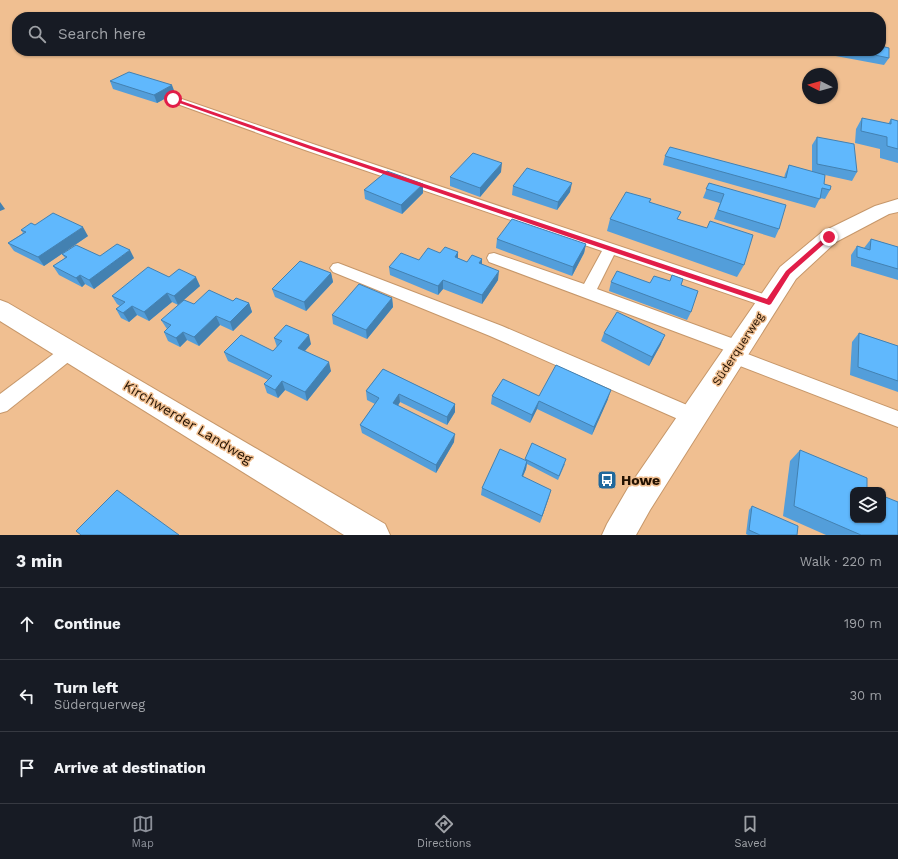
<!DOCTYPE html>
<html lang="en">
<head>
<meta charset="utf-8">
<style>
  body { margin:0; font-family:"Work Sans",sans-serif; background:#242831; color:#f1f3f6 }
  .controls { position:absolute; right:12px; bottom:12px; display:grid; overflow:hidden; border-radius:8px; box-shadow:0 1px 3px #0004 }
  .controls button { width:36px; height:36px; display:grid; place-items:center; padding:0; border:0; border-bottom:1px solid #363941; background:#171b24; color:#f1f3f6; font:20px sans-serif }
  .compass { position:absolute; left:802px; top:68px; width:36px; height:36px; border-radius:50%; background:#171b24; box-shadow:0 1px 3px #0004; rotate:276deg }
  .stop { position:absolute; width:12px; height:12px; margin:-9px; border:3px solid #e11d48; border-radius:50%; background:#fff }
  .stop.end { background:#e11d48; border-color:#fff; box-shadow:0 1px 4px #0008 }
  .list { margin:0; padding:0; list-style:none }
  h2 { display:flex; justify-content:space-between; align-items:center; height:52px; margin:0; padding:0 16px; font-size:17px }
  h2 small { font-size:13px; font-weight:400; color:#9ea1a6 }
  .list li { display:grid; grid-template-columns:26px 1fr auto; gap:12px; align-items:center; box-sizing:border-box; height:72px; padding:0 16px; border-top:1px solid #363941 }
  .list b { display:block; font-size:15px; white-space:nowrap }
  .list p { margin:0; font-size:13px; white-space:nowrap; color:#9ea1a6 }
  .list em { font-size:13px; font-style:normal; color:#9ea1a6 }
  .icon { flex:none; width:22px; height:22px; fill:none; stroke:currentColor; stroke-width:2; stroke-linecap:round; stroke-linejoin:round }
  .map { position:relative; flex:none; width:898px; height:535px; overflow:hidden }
  .search { position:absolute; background:#171b24; box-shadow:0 1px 3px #0004; left:12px; right:12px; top:12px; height:44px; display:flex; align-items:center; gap:10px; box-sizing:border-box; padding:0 14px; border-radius:16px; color:#9ea1a6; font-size:15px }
  .sheet { height:268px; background:#171b24 }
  nav { display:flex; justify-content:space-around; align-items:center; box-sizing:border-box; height:56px; border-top:1px solid #363941; background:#171b24; font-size:11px; color:#9ea1a6 }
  nav a { display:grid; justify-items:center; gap:2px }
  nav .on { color:#8c9099 }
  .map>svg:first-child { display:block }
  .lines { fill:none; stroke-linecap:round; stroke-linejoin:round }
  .lane-casing { stroke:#c6976a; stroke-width:2 }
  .secondary-casing { stroke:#c6976a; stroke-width:2 }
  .lane { fill:#fff; fill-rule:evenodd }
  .secondary { fill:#fff; fill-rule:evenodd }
  .wall { fill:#539eda }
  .shaded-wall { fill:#4381b1 }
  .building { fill:#60b8fd; stroke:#4381b1 }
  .route { fill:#e11d48 }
  .labels { text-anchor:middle; stroke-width:3; stroke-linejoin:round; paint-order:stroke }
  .street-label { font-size:12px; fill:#231202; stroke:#f0bf91 }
  .near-street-label { font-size:14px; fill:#231202; stroke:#f0bf91 }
  .near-poi-label { font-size:14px; font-weight:bold; fill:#231202; stroke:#f0bf91; text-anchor:start }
</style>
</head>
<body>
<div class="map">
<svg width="898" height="535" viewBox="0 0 898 535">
  <rect width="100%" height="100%" fill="#f0bf91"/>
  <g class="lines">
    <g class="lane-casing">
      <g id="lane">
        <path d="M 173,96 L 313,144 L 775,298 L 777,302 L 775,306 L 769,308 L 614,255 L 597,289 L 745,343 L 748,348 L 745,353 L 898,411 L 898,427 L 727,361 L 724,356 L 727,351 L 489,262 L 487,258 L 489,254 L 494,253 L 584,284 L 602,251 L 305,150 L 169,101 L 168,99 L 169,97 Z"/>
        <path d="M 338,263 L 502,326 L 701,411 L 703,417 L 701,423 L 694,425 L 687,423 L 490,336 L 333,272 L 330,268 L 333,264 Z"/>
        <path d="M 70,344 L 76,346 L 79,351 L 76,356 L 7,411 L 0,413 L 0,394 L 64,346 Z"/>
      </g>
    </g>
    <g class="secondary-casing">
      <g id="secondary">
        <path d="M 898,199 L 898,212 L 889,214 L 836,242 L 796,279 L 650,510 L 636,535 L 602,535 L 607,524 L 628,488 L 780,267 L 822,232 L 875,206 Z"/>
        <path d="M 0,300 L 8,303 L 385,524 L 390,535 L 344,535 L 0,321 Z"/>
      </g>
    </g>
    <use href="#lane" class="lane"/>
    <use href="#secondary" class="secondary"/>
  </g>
  <g class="wall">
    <path d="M 826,51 L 881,51 L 889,58 L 884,65 L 825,54 Z"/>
    <path d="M 110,81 L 175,93 L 157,103 L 113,89 Z"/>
    <path d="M 862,118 L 888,124 L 891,119 L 898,121 L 898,163 L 880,158 L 880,149 L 855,143 L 856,129 Z"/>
    <path d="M 817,137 L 857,172 L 852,181 L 825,175 L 824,184 L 830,190 L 825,199 L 820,198 L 815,208 L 663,165 L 665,156 L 784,178 L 785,174 L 789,165 L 812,172 L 812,145 Z"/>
    <path d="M 501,172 L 480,197 L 450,186 L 450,177 Z"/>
    <path d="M 709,183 L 779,229 L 775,238 L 714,219 L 720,203 L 703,198 Z"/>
    <path d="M 513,186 L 570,192 L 557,210 L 512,195 Z"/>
    <path d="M 364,190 L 423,193 L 402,214 L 365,199 Z"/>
    <path d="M 651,199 L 650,202 L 678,219 L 744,265 L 737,277 L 607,231 L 610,219 Z"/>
    <path d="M 35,225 L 88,236 L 44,266 L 14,251 L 8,243 L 23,233 L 21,230 Z"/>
    <path d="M 497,239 L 586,244 L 584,253 L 572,276 L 496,248 Z"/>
    <path d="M 871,239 L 898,247 L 898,280 L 851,266 L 851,255 L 857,246 L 864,248 Z"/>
    <path d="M 62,254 L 100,256 L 134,258 L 94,289 L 85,284 L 82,287 L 59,275 L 53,266 L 65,258 Z"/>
    <path d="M 458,258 L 467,262 L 482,259 L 482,265 L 498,280 L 482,304 L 443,289 L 438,295 L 390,275 L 389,267 Z"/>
    <path d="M 331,273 L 333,282 L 306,311 L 275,297 L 272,289 Z"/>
    <path d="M 169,277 L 200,286 L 178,305 L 172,302 L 149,321 L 137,315 L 129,322 L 121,318 L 116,309 L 120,306 L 117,304 L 112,296 Z"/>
    <path d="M 611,282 L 650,283 L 691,312 L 687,320 L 609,291 Z"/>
    <path d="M 392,298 L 393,307 L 367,339 L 333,324 L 332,315 Z"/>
    <path d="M 233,301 L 249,303 L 252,312 L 233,331 L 220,325 L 199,346 L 187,340 L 180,347 L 168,341 L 164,332 L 167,329 L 161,320 L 194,304 Z"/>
    <path d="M 604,333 L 661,344 L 649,366 L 601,341 Z"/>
    <path d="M 859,333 L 898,346 L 898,392 L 850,375 L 852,342 Z"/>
    <path d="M 274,338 L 311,344 L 305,351 L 331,371 L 307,401 L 285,390 L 278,398 L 267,393 L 264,384 L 268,380 L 228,361 L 224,352 L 273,351 L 277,347 Z"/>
    <path d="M 383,369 L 455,404 L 455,412 L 447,425 L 400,402 L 398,406 L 454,442 L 436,473 L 362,433 L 360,425 L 375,404 L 367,400 L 366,391 Z"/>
    <path d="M 492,396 L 539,396 L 608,399 L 592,435 L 537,409 L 530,423 L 491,404 Z"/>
    <path d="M 800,450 L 867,489 L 898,535 L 826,535 L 783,516 L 790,461 Z"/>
    <path d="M 525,459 L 565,464 L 558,480 L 527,464 L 526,469 L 523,476 L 549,497 L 540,523 L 481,495 L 482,488 L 525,460 Z"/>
    <path d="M 752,506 L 797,535 L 748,535 L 746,534 L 749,510 Z"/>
  </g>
  <g class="shaded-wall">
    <path d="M 172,85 L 175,93 L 157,103 L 154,95 Z"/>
    <path d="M 502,163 L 501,172 L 480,197 L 480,188 Z"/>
    <path d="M 572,183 L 570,192 L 557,210 L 558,202 Z"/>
    <path d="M 423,184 L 423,193 L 402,214 L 401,205 Z"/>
    <path d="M 0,202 L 5,209 L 0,211 Z"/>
    <path d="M 83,227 L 88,236 L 44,266 L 38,257 Z"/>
    <path d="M 586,244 L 584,253 L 572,276 L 573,267 Z"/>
    <path d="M 130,250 L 134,258 L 94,289 L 89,280 Z"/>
    <path d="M 458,252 L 458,261 L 455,257 Z"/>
    <path d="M 482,259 L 482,268 L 479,263 Z"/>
    <path d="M 499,271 L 498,280 L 482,304 L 482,295 Z"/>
    <path d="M 331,273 L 333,282 L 306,311 L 304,302 Z"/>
    <path d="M 80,275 L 85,284 L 82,287 L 76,278 Z"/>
    <path d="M 196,277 L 200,286 L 178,305 L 174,296 Z"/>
    <path d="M 443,280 L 443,289 L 438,295 L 438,286 Z"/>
    <path d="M 167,293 L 172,302 L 149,321 L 144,312 Z"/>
    <path d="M 392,298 L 393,307 L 367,339 L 366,330 Z"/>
    <path d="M 249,303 L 252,312 L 233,331 L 230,322 Z"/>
    <path d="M 132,306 L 137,315 L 129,322 L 123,313 Z"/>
    <path d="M 216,316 L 220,325 L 199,346 L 194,337 Z"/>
    <path d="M 183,332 L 187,340 L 180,347 L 176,338 Z"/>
    <path d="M 309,335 L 311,344 L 300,356 L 298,348 Z"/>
    <path d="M 665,335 L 661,344 L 649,366 L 652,357 Z"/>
    <path d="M 329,362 L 331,371 L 307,401 L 305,392 Z"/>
    <path d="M 282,381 L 285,390 L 278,398 L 275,390 Z"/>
    <path d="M 611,390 L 608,399 L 592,435 L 594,427 Z"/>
    <path d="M 399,394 L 400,402 L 394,411 L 393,403 Z"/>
    <path d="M 539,401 L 537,409 L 530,423 L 532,415 Z"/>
    <path d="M 455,404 L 455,412 L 447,425 L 447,417 Z"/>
    <path d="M 455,434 L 454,442 L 436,473 L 436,465 Z"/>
    <path d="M 527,461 L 526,469 L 520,483 L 522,476 Z"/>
    <path d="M 551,490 L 549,497 L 540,523 L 542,516 Z"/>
  </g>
  <g class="building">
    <path d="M 881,46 L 889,48 L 889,58 L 855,51 L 881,51 Z"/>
    <path d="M 129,72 L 172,85 L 154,95 L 110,81 Z"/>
    <path d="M 862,118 L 891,124 L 891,119 L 898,121 L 898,149 L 887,146 L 887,137 L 861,131 Z"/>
    <path d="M 817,137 L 854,144 L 857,172 L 817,164 Z"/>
    <path d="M 670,147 L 786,178 L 789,165 L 825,175 L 824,184 L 831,186 L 830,190 L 822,188 L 820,199 L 665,156 Z"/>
    <path d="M 473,153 L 502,163 L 480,188 L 450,177 Z"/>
    <path d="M 527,168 L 572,183 L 558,202 L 513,186 Z"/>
    <path d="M 387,171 L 423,184 L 401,205 L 364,190 Z"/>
    <path d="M 709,183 L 786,205 L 779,229 L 718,210 L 724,194 L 706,189 Z"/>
    <path d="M 626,192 L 651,199 L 649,202 L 681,212 L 677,219 L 707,228 L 710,221 L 753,235 L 744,265 L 610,219 Z"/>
    <path d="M 53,213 L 83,227 L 38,257 L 8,243 L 26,232 L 21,230 L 31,223 L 35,225 Z"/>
    <path d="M 512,219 L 586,244 L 573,267 L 497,239 Z"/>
    <path d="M 871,239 L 898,247 L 898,269 L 857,257 L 857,246 L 870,250 Z"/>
    <path d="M 117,244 L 130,250 L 89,280 L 80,275 L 76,278 L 53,266 L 67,257 L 62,254 L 76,245 L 100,256 Z"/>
    <path d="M 445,247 L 458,252 L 455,257 L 467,262 L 472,255 L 482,259 L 479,263 L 499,271 L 482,295 L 443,280 L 438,286 L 389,267 L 401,253 L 419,260 L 428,248 L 440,253 Z"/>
    <path d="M 300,261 L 331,273 L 304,302 L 272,289 Z"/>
    <path d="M 148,267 L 169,277 L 179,269 L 196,277 L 174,296 L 167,293 L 144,312 L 132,306 L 123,313 L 116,309 L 125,302 L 112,296 Z"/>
    <path d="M 617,271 L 650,283 L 654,276 L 670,281 L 672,275 L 683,279 L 681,285 L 698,291 L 691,312 L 611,282 Z"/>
    <path d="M 359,284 L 392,298 L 366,330 L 332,315 Z"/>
    <path d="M 209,290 L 233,301 L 236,298 L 249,303 L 230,322 L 216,316 L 194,337 L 183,332 L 176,338 L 164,332 L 171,325 L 161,320 L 184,300 L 194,304 Z"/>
    <path d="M 617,312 L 665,335 L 652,357 L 604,333 Z"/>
    <path d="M 286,325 L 309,335 L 298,348 L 329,362 L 305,392 L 282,381 L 275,390 L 264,384 L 272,376 L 224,352 L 241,335 L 273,351 L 282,341 L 274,338 Z"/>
    <path d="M 859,333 L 898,346 L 898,381 L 858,367 Z"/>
    <path d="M 556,365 L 611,390 L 594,427 L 539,401 L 532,415 L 492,396 L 503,379 L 539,396 Z"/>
    <path d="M 383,369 L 455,404 L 447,417 L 399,394 L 393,403 L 455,434 L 436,465 L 360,425 L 379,398 L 366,391 Z"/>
    <path d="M 532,443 L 566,459 L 559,476 L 525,459 Z"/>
    <path d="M 500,449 L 527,461 L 522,476 L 551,490 L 542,516 L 482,488 Z"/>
    <path d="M 800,450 L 867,478 L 867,489 L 868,490 L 853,490 L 853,520 L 883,520 L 883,496 L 898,502 L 898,535 L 861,535 L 794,506 Z"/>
    <path d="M 117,490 L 179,535 L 81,535 L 76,531 Z"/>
    <path d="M 752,506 L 798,526 L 797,535 L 760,535 L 749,530 Z"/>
  </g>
  <path class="route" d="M 173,98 L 311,146 L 767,299 L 786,271 L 827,235 L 832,237 L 790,274 L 771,304 L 769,305 L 307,148 L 171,100 Z"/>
  <defs>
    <g id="bus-square" transform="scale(1)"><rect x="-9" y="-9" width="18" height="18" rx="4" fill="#20689c" stroke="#f0bf91"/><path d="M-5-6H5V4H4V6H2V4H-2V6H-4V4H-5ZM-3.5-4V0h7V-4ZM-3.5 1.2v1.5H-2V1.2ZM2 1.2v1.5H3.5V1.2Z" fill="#fff"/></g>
  </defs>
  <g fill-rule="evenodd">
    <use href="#bus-square" x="607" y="480"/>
  </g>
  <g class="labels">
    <g class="street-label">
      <text transform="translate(738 349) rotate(-57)" y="4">Süderquerweg</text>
    </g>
    <g class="near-street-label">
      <text transform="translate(188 422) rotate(31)" y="5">Kirchwerder Landweg</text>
    </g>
    <g class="near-poi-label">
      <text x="621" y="485">Howe</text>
    </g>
  </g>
</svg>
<div class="controls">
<button><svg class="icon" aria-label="layers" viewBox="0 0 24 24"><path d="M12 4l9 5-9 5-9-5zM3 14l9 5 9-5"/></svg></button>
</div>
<svg class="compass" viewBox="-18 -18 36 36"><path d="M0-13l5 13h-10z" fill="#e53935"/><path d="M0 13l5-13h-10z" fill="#9ea1a6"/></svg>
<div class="stop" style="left:173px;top:99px"></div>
<div class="stop end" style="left:829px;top:237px"></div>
<div class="search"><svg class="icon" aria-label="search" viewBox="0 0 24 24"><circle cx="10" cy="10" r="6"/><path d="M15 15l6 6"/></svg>Search here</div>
</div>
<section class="sheet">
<h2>3 min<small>Walk · 220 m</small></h2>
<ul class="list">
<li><svg class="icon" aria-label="ahead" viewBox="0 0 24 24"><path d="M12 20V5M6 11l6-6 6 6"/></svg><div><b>Continue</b></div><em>190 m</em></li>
<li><svg class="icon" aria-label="left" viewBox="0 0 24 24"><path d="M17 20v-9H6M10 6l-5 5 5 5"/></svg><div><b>Turn left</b><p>Süderquerweg</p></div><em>30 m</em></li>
<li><svg class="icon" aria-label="arrive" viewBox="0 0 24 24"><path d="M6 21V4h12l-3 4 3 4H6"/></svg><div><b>Arrive at destination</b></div></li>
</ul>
</section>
<nav>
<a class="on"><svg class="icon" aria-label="map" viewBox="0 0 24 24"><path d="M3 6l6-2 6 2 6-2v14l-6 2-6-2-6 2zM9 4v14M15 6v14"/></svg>Map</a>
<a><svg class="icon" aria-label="directions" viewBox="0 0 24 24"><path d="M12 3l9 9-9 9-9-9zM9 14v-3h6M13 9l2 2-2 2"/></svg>Directions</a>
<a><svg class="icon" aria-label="saved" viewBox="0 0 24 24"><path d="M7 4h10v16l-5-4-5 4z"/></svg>Saved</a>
</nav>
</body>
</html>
